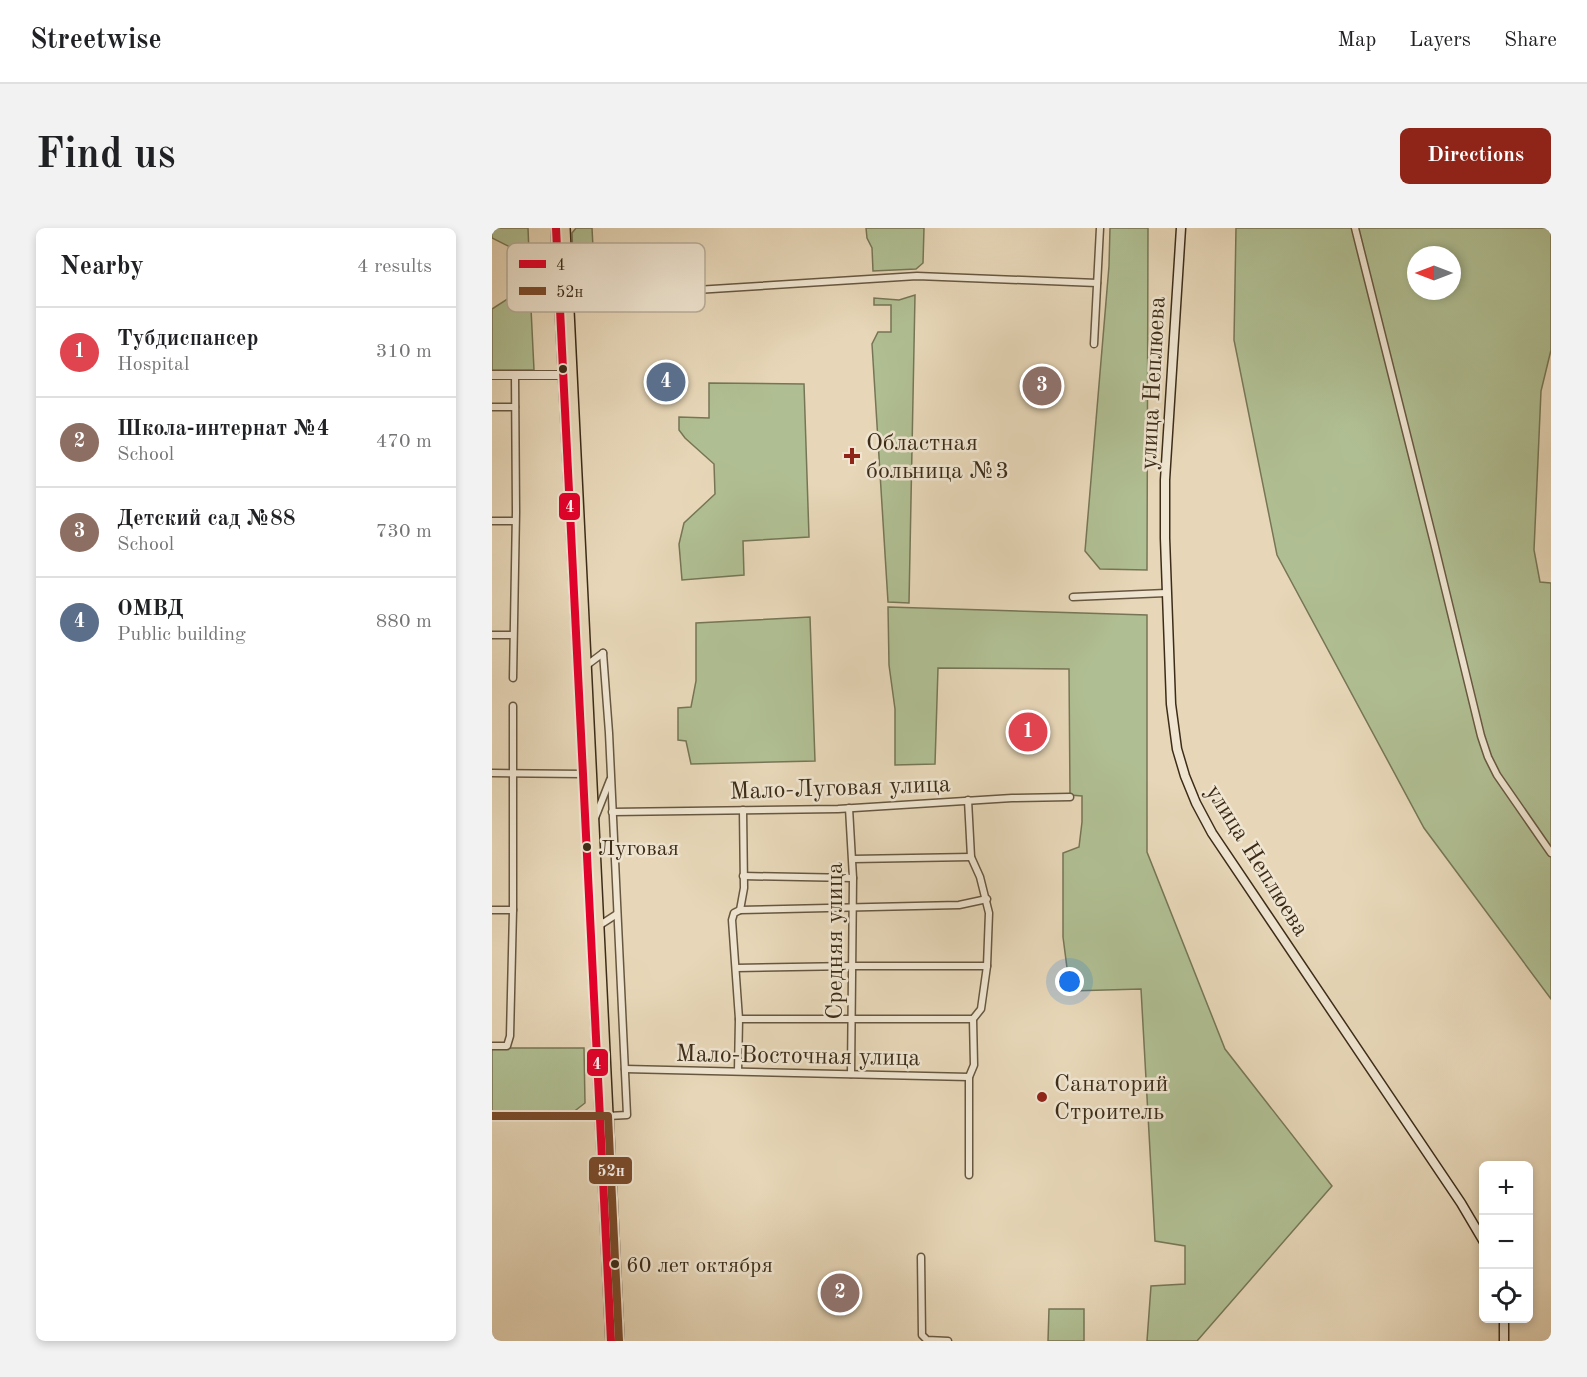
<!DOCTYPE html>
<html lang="en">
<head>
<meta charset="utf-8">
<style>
  body { margin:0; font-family:"Old Standard TT",serif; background:#f2f2f2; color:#202124 }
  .controls { position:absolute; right:18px; bottom:18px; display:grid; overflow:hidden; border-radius:9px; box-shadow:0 3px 9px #0003 }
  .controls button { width:54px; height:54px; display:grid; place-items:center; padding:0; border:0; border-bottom:2px solid #e0e0e0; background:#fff; color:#202124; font:30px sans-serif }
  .compass { position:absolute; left:915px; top:18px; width:54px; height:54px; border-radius:50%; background:#fff; box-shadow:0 3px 9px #0003; rotate:270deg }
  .you { position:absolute; left:578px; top:754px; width:21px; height:21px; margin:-15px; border:4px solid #fff; border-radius:50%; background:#1a73e8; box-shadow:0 0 0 9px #1a73e833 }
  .badge { display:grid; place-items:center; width:39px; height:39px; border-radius:50%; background:#8f2418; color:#fff; font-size:20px; font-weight:700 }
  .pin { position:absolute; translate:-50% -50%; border:3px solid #fff; box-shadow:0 2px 6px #0006 }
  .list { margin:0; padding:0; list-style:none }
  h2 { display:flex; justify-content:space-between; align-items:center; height:78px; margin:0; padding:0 24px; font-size:26px }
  h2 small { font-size:20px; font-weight:400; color:#757577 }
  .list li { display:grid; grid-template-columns:39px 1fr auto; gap:18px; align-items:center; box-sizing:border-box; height:90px; padding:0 24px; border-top:2px solid #e0e0e0 }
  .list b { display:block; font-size:22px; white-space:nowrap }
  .list p { margin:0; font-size:20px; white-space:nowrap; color:#757577 }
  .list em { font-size:20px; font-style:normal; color:#757577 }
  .icon { flex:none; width:33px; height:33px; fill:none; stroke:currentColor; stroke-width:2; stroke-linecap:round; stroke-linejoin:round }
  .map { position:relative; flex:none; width:1059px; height:1113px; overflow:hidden; border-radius:9px }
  header { display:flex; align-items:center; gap:36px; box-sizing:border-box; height:84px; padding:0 30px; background:#fff; border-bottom:2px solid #e0e0e0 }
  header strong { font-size:28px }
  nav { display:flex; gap:33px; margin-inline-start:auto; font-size:21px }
  .intro { display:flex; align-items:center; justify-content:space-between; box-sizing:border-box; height:144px; padding:0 36px }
  h1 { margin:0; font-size:42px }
  .button { padding:15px 27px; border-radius:9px; background:#8f2418; color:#fff; font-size:21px; font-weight:700 }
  main { display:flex; gap:36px; padding:0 36px }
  aside { flex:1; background:#fff; border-radius:9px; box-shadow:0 3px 9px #0003 }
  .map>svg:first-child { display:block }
  .green { fill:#b0bf93; stroke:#767656; stroke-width:1.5; fill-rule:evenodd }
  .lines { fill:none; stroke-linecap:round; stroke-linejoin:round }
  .minor-casing { stroke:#675740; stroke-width:9 }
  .tertiary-casing { stroke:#675740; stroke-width:10 }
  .secondary-casing { stroke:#3c2c18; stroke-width:11 }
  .primary-casing { stroke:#3c2c18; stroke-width:12 }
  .minor { stroke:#efe5d1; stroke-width:6 }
  .tertiary { stroke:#efe5d1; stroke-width:8 }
  .secondary { stroke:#efe5d1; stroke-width:8 }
  .primary { stroke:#e7d7b8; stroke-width:9 }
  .bus-1-casing { stroke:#efe5d1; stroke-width:12 }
  .bus-2-casing { stroke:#efe5d1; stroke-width:12 }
  .bus-1 { stroke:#e4002b; stroke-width:8 }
  .bus-2 { stroke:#7a4b2a; stroke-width:8 }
  .bus-dot { fill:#3c2c18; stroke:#efe5d1; stroke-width:2 }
  .poi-dot { fill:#8f2418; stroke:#efe5d1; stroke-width:2 }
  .labels { text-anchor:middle; stroke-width:5; stroke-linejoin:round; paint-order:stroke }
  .bus-label { font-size:22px; fill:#3c2c18; stroke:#efe5d1; text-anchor:start }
  .street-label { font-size:24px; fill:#3c2c18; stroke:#efe5d1 }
  .poi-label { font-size:24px; fill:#3c2c18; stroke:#efe5d1; text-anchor:start }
  .key { fill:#efe5d1; stroke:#b9ae9a; stroke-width:1.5 }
  .key-label { font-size:16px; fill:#3c2c18 }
  .line-badge { stroke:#efe5d1; stroke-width:2 }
  .badge-label { font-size:16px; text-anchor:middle; font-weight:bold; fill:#fff }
</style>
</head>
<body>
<header>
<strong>Streetwise</strong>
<nav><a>Map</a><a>Layers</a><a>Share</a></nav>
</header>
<div class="intro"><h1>Find us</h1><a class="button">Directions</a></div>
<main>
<aside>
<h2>Nearby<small>4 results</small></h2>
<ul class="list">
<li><span class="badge" style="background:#e0444e">1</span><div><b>Тубдиспансер</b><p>Hospital</p></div><em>310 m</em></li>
<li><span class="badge" style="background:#8d6e63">2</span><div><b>Школа-интернат №4</b><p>School</p></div><em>470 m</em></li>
<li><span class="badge" style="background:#8d6e63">3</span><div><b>Детский сад №88</b><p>School</p></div><em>730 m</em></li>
<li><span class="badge" style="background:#5c6f8a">4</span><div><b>ОМВД</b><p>Public building</p></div><em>880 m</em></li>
</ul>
</aside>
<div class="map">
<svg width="1059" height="1113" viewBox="0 0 1059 1113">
  <rect width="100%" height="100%" fill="#e7d7b8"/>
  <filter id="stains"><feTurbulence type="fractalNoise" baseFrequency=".00333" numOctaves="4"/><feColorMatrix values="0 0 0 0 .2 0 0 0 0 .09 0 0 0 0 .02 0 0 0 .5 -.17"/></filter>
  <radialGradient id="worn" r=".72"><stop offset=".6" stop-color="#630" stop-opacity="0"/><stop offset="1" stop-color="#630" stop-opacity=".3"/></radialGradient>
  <g class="green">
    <path d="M 0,0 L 36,0 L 37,25 L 28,24 L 0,10 Z"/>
    <path d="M 84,0 L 100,0 L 103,59 L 97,64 L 87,63 L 82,56 L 80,5 Z"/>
    <path d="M 374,0 L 432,0 L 431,35 L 424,41 L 381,43 L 380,20 L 375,10 Z"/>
    <path d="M 618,0 L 656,0 L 655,342 L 608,341 L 593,323 L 617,38 Z"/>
    <path d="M 744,0 L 1059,0 L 1059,122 L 1049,163 L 1042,322 L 1048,354 L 1059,355 L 1059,771 L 932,600 L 785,327 L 742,112 ZM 924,27 L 960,27 L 960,63 L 924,63 Z"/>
    <path d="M 38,60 L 42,142 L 0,142 L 0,81 L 31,61 Z"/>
    <path d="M 423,67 L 417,375 L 396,374 L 380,116 L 386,104 L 399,104 L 399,77 L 382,77 L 382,70 L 407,72 Z"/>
    <path d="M 217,155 L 312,156 L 317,309 L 251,313 L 252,347 L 190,352 L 187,316 L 192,295 L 223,266 L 222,236 L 193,210 L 187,202 L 187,189 L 217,190 Z"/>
    <path d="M 396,379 L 655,387 L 655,624 L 733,821 L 840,958 L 705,1113 L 655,1113 L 659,1058 L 693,1056 L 693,1018 L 663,1013 L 649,761 L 578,763 L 571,709 L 571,625 L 587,619 L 590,594 L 590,568 L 578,567 L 577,441 L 446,440 L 443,536 L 403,537 L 403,481 L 397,437 Z"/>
    <path d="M 318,389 L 323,533 L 199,536 L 194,513 L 186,512 L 186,480 L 199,479 L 204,453 L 204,395 Z"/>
    <path d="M 0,820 L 92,820 L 93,875 L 80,885 L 0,884 Z"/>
    <path d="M 557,1081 L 592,1081 L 592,1113 L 556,1113 Z"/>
  </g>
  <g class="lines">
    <g class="minor-casing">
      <g id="minor">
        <path d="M 863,0 L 942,315 L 989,508 L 996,529 L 1005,547 L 1059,625"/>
        <path d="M 76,70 L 425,48 L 605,55"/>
        <path d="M 602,116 L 608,0"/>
        <path d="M 0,179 L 23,179"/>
        <path d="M 0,293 L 23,293"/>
        <path d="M 581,369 L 674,365"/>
        <path d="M 0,407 L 21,407"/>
        <path d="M 111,425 L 117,505 L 135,887 L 116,888"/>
        <path d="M 95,437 L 111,425"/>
        <path d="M 21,450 L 24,284 L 23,147"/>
        <path d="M 0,545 L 92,546"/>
        <path d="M 476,572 L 479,629 L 488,649 L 497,685 L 495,738 L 489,781 L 481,791 L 482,837 L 477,849 L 477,947"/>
        <path d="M 357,580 L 361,650 L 359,846"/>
        <path d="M 120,584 L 346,581 L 520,570 L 578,569"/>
        <path d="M 103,590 L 118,552"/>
        <path d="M 361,631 L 479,629"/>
        <path d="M 251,648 L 361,650"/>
        <path d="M 0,682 L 21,682"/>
        <path d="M 248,682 L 467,677 L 495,671"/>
        <path d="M 108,697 L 125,686"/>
        <path d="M 244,740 L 360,738 L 495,738"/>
        <path d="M 247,791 L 481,791"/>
        <path d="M 0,818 L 15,818 L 18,808 L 21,682 L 21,478"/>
        <path d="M 133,841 L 477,849"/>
        <path d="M 246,843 L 247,791 L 240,692 L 242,685 L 248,682 L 252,660 L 251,582"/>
        <path d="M 429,1029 L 430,1107 L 435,1112 L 456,1113"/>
      </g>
    </g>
    <g class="tertiary-casing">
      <path id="tertiary" d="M 0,147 L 72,147"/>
    </g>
    <g class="secondary-casing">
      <g id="secondary">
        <path d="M 689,0 L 673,252 L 673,310 L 679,476 L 685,521 L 693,548 L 704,575 L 720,605 L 969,975 L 992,1014"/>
        <path d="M 0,888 L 109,888"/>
        <path d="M 1012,1090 L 1012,1113"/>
      </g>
    </g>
    <g class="primary-casing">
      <g id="primary">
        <path d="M 64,0 L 94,590 L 119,1113"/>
        <path d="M 73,0 L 127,1113"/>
      </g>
    </g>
    <use href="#minor" class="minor"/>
    <use href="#tertiary" class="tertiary"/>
    <use href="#secondary" class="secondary"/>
    <use href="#primary" class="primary"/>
    <g class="bus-1-casing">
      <path id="bus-1" d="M 64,0 L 119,1113"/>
    </g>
    <g class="bus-2-casing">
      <path id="bus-2" d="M 0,888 L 116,888 L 127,1113"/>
    </g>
    <use href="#bus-1" class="bus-1"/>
    <use href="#bus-2" class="bus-2"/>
  </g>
  <g class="bus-dot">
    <circle cx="71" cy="141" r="5"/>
    <circle cx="95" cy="619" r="5"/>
    <circle cx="123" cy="1036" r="5"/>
  </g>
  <g class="poi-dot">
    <path d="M357 219h6v6h6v6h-6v6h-6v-6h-6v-6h6z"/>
    <circle cx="550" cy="869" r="6"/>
  </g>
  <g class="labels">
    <g class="bus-label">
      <text x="106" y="627">Луговая</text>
      <text x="134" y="1044">60 лет октября</text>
    </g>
    <g class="street-label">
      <text transform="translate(660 155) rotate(-87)" y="8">улица Неплюева</text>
      <text transform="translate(348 559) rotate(-2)" y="8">Мало-Луговая улица</text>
      <text transform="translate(766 632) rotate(58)" y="8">улица Неплюева</text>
      <text transform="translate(342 713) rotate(-90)" y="8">Средняя улица</text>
      <text transform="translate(306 827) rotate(1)" y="8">Мало-Восточная улица</text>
    </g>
    <g class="poi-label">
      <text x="374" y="222">Областная<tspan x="374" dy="28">больница №3</tspan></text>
      <text x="562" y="863">Санаторий<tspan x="562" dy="28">Строитель</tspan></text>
    </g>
  </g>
  <rect x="15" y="15" width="198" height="69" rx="9" class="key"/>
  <rect x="27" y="32" width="27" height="8" fill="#e4002b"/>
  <rect x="27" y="59" width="27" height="8" fill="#7a4b2a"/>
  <g class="key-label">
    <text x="64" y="42">4</text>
    <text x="64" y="69">52н</text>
  </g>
  <g class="line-badge">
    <rect x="66" y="264" width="23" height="29" rx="6" fill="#e4002b"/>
    <rect x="94" y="820" width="23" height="29" rx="6" fill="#e4002b"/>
    <rect x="96" y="928" width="45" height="29" rx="6" fill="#7a4b2a"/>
  </g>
  <g class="badge-label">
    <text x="78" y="284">4</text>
    <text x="105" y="841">4</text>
    <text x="119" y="948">52н</text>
  </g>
  <rect width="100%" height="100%" filter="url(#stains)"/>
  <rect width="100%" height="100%" fill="url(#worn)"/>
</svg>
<div class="controls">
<button>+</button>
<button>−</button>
<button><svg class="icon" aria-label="locate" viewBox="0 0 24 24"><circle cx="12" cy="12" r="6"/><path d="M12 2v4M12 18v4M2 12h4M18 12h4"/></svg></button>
</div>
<svg class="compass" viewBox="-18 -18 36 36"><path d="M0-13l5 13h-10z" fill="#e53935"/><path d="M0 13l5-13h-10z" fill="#757577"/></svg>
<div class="you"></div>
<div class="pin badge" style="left:536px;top:504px;background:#e0444e">1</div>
<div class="pin badge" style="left:348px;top:1065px;background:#8d6e63">2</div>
<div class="pin badge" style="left:550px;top:158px;background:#8d6e63">3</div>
<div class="pin badge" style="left:174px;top:154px;background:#5c6f8a">4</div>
</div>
</main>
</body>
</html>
